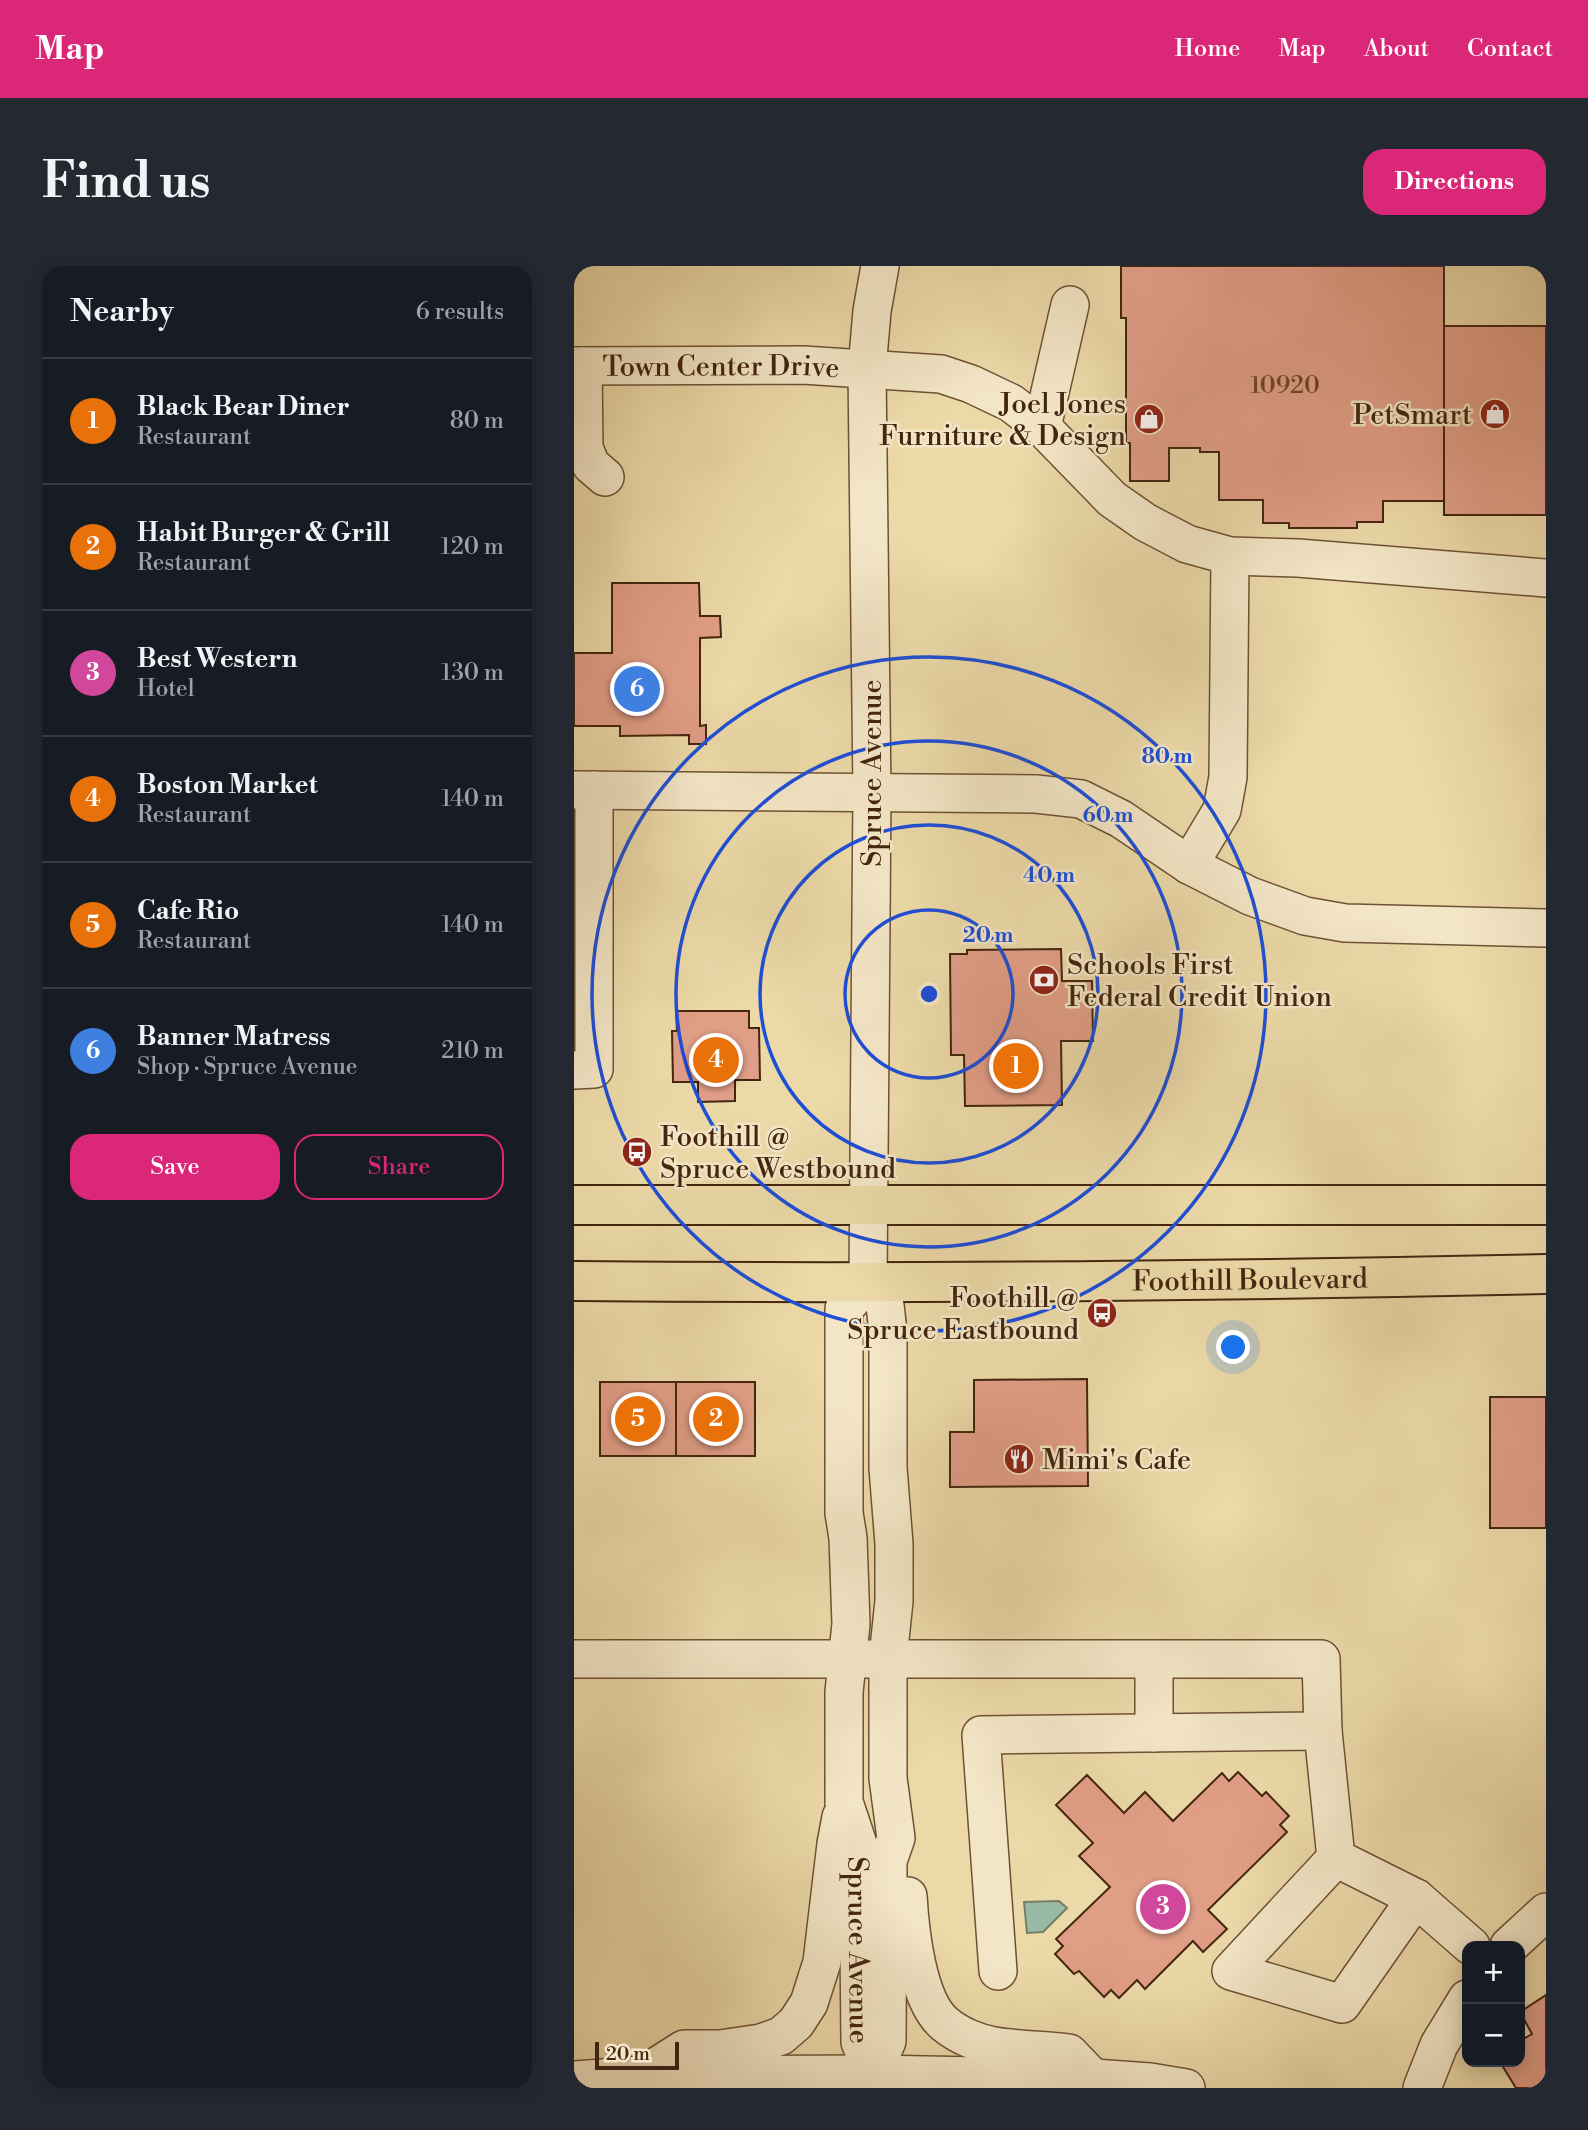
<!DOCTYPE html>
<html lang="en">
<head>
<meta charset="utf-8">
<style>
  body { margin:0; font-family:"Libre Bodoni",serif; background:#242831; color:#f1f3f6 }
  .controls { position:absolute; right:21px; bottom:21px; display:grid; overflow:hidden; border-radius:14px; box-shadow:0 4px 18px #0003 }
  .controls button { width:63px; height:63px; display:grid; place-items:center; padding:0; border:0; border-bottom:2px solid #363941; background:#171b24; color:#f1f3f6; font:35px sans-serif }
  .scale { position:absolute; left:21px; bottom:18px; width:84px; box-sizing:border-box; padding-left:7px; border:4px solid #44250f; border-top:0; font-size:19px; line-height:24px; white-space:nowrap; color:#44250f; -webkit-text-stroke:5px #f3e6c6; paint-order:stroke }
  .you { position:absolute; left:660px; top:1082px; width:24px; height:24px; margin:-18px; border:5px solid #fff; border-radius:50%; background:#1a73e8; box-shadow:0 0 0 10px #1a73e833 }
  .badge { display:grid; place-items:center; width:46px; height:46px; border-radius:50%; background:#db2777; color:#fff; font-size:23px; font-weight:700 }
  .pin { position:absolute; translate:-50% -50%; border:4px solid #fff; box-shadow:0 2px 7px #0006 }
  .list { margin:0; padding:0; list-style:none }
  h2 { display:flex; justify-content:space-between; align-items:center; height:91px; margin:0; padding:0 28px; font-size:30px }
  h2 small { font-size:23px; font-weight:400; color:#9ea1a6 }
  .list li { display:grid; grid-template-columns:46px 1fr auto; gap:21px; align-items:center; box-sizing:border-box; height:126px; padding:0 28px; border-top:2px solid #363941 }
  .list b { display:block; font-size:26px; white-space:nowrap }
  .list p { margin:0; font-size:23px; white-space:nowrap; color:#9ea1a6 }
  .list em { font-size:23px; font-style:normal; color:#9ea1a6 }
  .actions { display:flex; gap:14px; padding:21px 28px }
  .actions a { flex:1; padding:16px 0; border:2px solid #db2777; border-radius:21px; text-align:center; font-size:24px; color:#db2777 }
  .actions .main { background:#db2777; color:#fff }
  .map { position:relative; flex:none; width:972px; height:1822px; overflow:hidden; border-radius:21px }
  header { display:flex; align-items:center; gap:42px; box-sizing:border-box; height:98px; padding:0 35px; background:#db2777; color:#fff }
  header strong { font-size:33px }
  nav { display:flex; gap:38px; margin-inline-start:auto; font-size:24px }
  .intro { display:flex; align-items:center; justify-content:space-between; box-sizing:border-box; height:168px; padding:0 42px }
  h1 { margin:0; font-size:49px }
  .button { padding:18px 32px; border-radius:21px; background:#db2777; color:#fff; font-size:24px; font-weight:700 }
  main { display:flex; gap:42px; padding:0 42px }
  aside { flex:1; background:#171b24; border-radius:21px; box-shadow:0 4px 18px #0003 }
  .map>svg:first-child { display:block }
  .water { fill:#99baa5; stroke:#777e69; stroke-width:2 }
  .building { fill:#e19e87; stroke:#44250f; stroke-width:2 }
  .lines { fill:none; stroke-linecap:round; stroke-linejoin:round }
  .minor-casing { stroke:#6e5235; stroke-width:40 }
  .major-casing { stroke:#44250f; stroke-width:42 }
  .minor { stroke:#f3e6c6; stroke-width:37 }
  .major { stroke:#ecd9a8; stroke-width:38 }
  .ring { fill:none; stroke:#1d4ed8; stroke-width:3.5 }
  .labels { text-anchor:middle; stroke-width:5; stroke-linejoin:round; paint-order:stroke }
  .number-label { font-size:24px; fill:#6b432d }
  .street-label { font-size:28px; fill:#44250f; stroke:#f3e6c6 }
  .poi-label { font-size:28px; fill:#44250f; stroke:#f3e6c6; text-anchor:end }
  .centre { fill:#1d4ed8; stroke:#f3e6c6; stroke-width:3.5 }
  .ring-label { font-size:21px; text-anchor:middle; font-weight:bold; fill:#1d4ed8; stroke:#f3e6c6; stroke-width:5; stroke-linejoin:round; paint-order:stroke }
</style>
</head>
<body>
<header>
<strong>Map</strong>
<nav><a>Home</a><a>Map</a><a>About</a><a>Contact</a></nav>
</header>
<div class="intro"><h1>Find us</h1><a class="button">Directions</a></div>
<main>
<aside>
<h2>Nearby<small>6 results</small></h2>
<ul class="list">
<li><span class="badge" style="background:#e8710a">1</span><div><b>Black Bear Diner</b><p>Restaurant</p></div><em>80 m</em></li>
<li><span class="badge" style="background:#e8710a">2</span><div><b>Habit Burger &amp; Grill</b><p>Restaurant</p></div><em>120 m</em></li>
<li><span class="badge" style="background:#d1479c">3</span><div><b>Best Western</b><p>Hotel</p></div><em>130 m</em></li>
<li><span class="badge" style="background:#e8710a">4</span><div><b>Boston Market</b><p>Restaurant</p></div><em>140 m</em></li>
<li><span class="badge" style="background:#e8710a">5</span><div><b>Cafe Rio</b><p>Restaurant</p></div><em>140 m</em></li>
<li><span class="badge" style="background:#3f7fe0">6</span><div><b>Banner Matress</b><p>Shop · Spruce Avenue</p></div><em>210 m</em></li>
</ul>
<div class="actions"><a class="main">Save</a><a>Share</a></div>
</aside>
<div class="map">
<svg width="972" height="1822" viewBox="0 0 972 1822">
  <rect width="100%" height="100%" fill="#ecd9a8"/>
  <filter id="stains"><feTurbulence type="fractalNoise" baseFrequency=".00286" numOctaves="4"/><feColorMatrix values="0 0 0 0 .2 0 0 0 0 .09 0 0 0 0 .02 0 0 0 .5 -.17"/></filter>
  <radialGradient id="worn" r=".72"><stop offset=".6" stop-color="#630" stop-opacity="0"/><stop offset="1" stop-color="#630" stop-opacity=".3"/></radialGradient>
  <path class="water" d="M 485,1635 L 493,1642 L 469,1666 L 453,1667 L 450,1636 Z"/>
  <g class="building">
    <path d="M 547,0 L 870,0 L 870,235 L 809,235 L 809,256 L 783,256 L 783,262 L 715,262 L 715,257 L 689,257 L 689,234 L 645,234 L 645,186 L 626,186 L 626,182 L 595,182 L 595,215 L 556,215 L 556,177 L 552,177 L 552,52 L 547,52 Z"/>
    <rect x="870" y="60" width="102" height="189"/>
    <path d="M 38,317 L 125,317 L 126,350 L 146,350 L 147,371 L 126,372 L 126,460 L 132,459 L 132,478 L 115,478 L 115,469 L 46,470 L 46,460 L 0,460 L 0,387 L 38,387 Z"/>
    <path d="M 487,683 L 488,715 L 518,715 L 519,775 L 487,775 L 488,839 L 391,840 L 390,789 L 377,789 L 376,688 L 393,688 L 393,684 Z"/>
    <path d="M 102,745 L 175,745 L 175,762 L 185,762 L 186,814 L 161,814 L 161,835 L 124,836 L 124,816 L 99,816 L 98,765 L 103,765 Z"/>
    <path d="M 513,1113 L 514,1220 L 376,1221 L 376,1166 L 400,1166 L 400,1114 Z"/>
    <rect x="26" y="1116" width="76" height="74"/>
    <rect x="102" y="1116" width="79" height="74"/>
    <rect x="916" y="1131" width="56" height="131"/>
    <path d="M 664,1506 L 688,1530 L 692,1526 L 715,1550 L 706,1559 L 713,1566 L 634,1644 L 653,1663 L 629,1686 L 619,1675 L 571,1723 L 563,1714 L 545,1732 L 537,1724 L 530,1731 L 505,1705 L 500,1708 L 481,1688 L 489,1680 L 482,1673 L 536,1621 L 505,1590 L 519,1577 L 482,1539 L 513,1509 L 550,1547 L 571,1526 L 599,1555 L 648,1507 L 655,1515 Z"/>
    <path d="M 972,1729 L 972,1822 L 942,1822 L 926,1796 L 946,1796 L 946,1775 L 958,1768 L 946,1746 Z"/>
  </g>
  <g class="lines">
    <g class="minor-casing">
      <g id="minor">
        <path id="s1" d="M 0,100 L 229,99 L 367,108 L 397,118 L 437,137 L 468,161 L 538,233 L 571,256 L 613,278 L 656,290 L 724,292 L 972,312"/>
        <path d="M 9,100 L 10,182 L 17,199 L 31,211"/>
        <path d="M 468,161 L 496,39"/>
        <path d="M 0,524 L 462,528 L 507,533 L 547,553 L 615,599 L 676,630 L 731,650 L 771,657 L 972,662"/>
        <path d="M 615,599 L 648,544 L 654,511 L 656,290"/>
        <path d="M 0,804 L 20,803 L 20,524"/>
        <path id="s2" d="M 294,1015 L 270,1043 L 270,1247 L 274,1272 L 277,1358 L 270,1426 L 270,1536 L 284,1578 L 286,1776 L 299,1808"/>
        <path d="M 0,1393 L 747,1393 L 749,1465 L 762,1592 L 842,1632 L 897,1680"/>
        <path d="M 580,1394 L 580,1467"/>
        <path d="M 762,1592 L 657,1705 L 768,1738 L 842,1632"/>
        <path d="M 334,1630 C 336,1664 343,1735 371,1758 C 384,1769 403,1777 420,1780 C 444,1784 470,1784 495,1787 L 518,1811"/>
        <path d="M 935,1680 L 972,1646"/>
        <path d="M 424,1705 L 407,1469 L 749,1465"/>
        <path d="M 299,1808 L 313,1775 L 314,1595 L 322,1572 L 314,1512 L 314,1392 L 320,1335 L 320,1278 L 314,1202 L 314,1066 L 311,1039 L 294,1015 L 298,527 L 293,103 L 298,45 L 306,0"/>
        <path d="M 69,1809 L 110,1783 L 146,1783 L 187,1777 L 207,1770 L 222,1757 L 235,1737 L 248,1696 L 262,1578 L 267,1551"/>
        <path d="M 0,1814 L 69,1809 L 299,1808 L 519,1812 L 576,1816 L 612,1822"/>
        <path d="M 848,1822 L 865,1779 L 893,1733"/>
      </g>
    </g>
    <g class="major-casing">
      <g id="major">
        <path d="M 0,939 L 972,939"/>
        <path id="s3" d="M 0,1015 C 324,1018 648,1015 972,1008"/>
      </g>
    </g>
    <use href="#minor" class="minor"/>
    <use href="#major" class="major"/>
  </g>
  <g class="ring">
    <circle cx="355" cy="728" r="84"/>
    <circle cx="355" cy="728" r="169"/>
    <circle cx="355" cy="728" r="253"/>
    <circle cx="355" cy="728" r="337"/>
  </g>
  <defs>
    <g id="shop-disc" transform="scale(1.575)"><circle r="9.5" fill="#8f2418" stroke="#f3e6c6"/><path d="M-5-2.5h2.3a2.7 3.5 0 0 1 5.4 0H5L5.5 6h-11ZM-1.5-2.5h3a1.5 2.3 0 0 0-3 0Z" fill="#fff"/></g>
    <g id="bank-disc" transform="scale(1.575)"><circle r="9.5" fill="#8f2418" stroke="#f3e6c6"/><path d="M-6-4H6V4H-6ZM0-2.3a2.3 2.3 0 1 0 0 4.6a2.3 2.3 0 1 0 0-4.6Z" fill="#fff"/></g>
    <g id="bus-disc" transform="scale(1.575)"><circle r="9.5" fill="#8f2418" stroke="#f3e6c6"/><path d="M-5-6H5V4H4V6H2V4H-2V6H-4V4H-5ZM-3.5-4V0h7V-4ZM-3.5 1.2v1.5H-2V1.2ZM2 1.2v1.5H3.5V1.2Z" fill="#fff"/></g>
    <g id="restaurant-disc" transform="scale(1.575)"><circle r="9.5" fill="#8f2418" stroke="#f3e6c6"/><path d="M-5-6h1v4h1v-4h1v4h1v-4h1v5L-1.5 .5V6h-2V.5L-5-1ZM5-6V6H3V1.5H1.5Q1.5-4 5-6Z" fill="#fff"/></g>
  </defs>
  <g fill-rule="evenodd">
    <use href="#shop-disc" x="921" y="148"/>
    <use href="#shop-disc" x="575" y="153"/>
    <use href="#bank-disc" x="470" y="714"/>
    <use href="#bus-disc" x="63" y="886"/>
    <use href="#bus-disc" x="528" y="1047"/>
    <use href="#restaurant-disc" x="445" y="1193"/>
  </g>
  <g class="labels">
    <g class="number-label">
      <text x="711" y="127">10920</text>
    </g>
    <g class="street-label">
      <text dy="10" stroke="none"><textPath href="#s1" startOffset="147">Town Center Drive</textPath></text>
      <text transform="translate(297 507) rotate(-90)" y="10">Spruce Avenue</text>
      <text dy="10" stroke="none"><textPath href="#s3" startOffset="676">Foothill Boulevard</textPath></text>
      <text dy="10" stroke="none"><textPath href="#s2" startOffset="681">Spruce Avenue</textPath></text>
    </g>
    <g class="poi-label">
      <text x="552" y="147">Joel Jones<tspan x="552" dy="32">Furniture &amp; Design</tspan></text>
      <text x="898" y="158">PetSmart</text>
      <text x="493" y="708" text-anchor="start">Schools First<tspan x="493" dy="32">Federal Credit Union</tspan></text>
      <text x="86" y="880" text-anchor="start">Foothill @<tspan x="86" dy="32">Spruce Westbound</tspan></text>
      <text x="505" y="1041">Foothill @<tspan x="505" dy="32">Spruce Eastbound</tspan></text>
      <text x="468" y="1203" text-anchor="start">Mimi's Cafe</text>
    </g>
  </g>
  <circle cx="355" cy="728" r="10" class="centre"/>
  <g class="ring-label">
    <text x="593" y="497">80 m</text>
    <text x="534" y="556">60 m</text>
    <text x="475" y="616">40 m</text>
    <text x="414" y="676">20 m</text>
  </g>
  <rect width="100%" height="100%" filter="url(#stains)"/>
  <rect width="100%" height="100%" fill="url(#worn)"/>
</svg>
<div class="controls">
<button>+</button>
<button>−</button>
</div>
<div class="scale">20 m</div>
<div class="you"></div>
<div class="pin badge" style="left:442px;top:800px;background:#e8710a">1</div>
<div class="pin badge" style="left:142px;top:1153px;background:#e8710a">2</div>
<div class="pin badge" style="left:589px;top:1641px;background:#d1479c">3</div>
<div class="pin badge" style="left:142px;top:794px;background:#e8710a">4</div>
<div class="pin badge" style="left:64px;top:1153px;background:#e8710a">5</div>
<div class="pin badge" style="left:63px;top:423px;background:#3f7fe0">6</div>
</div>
</main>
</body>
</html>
